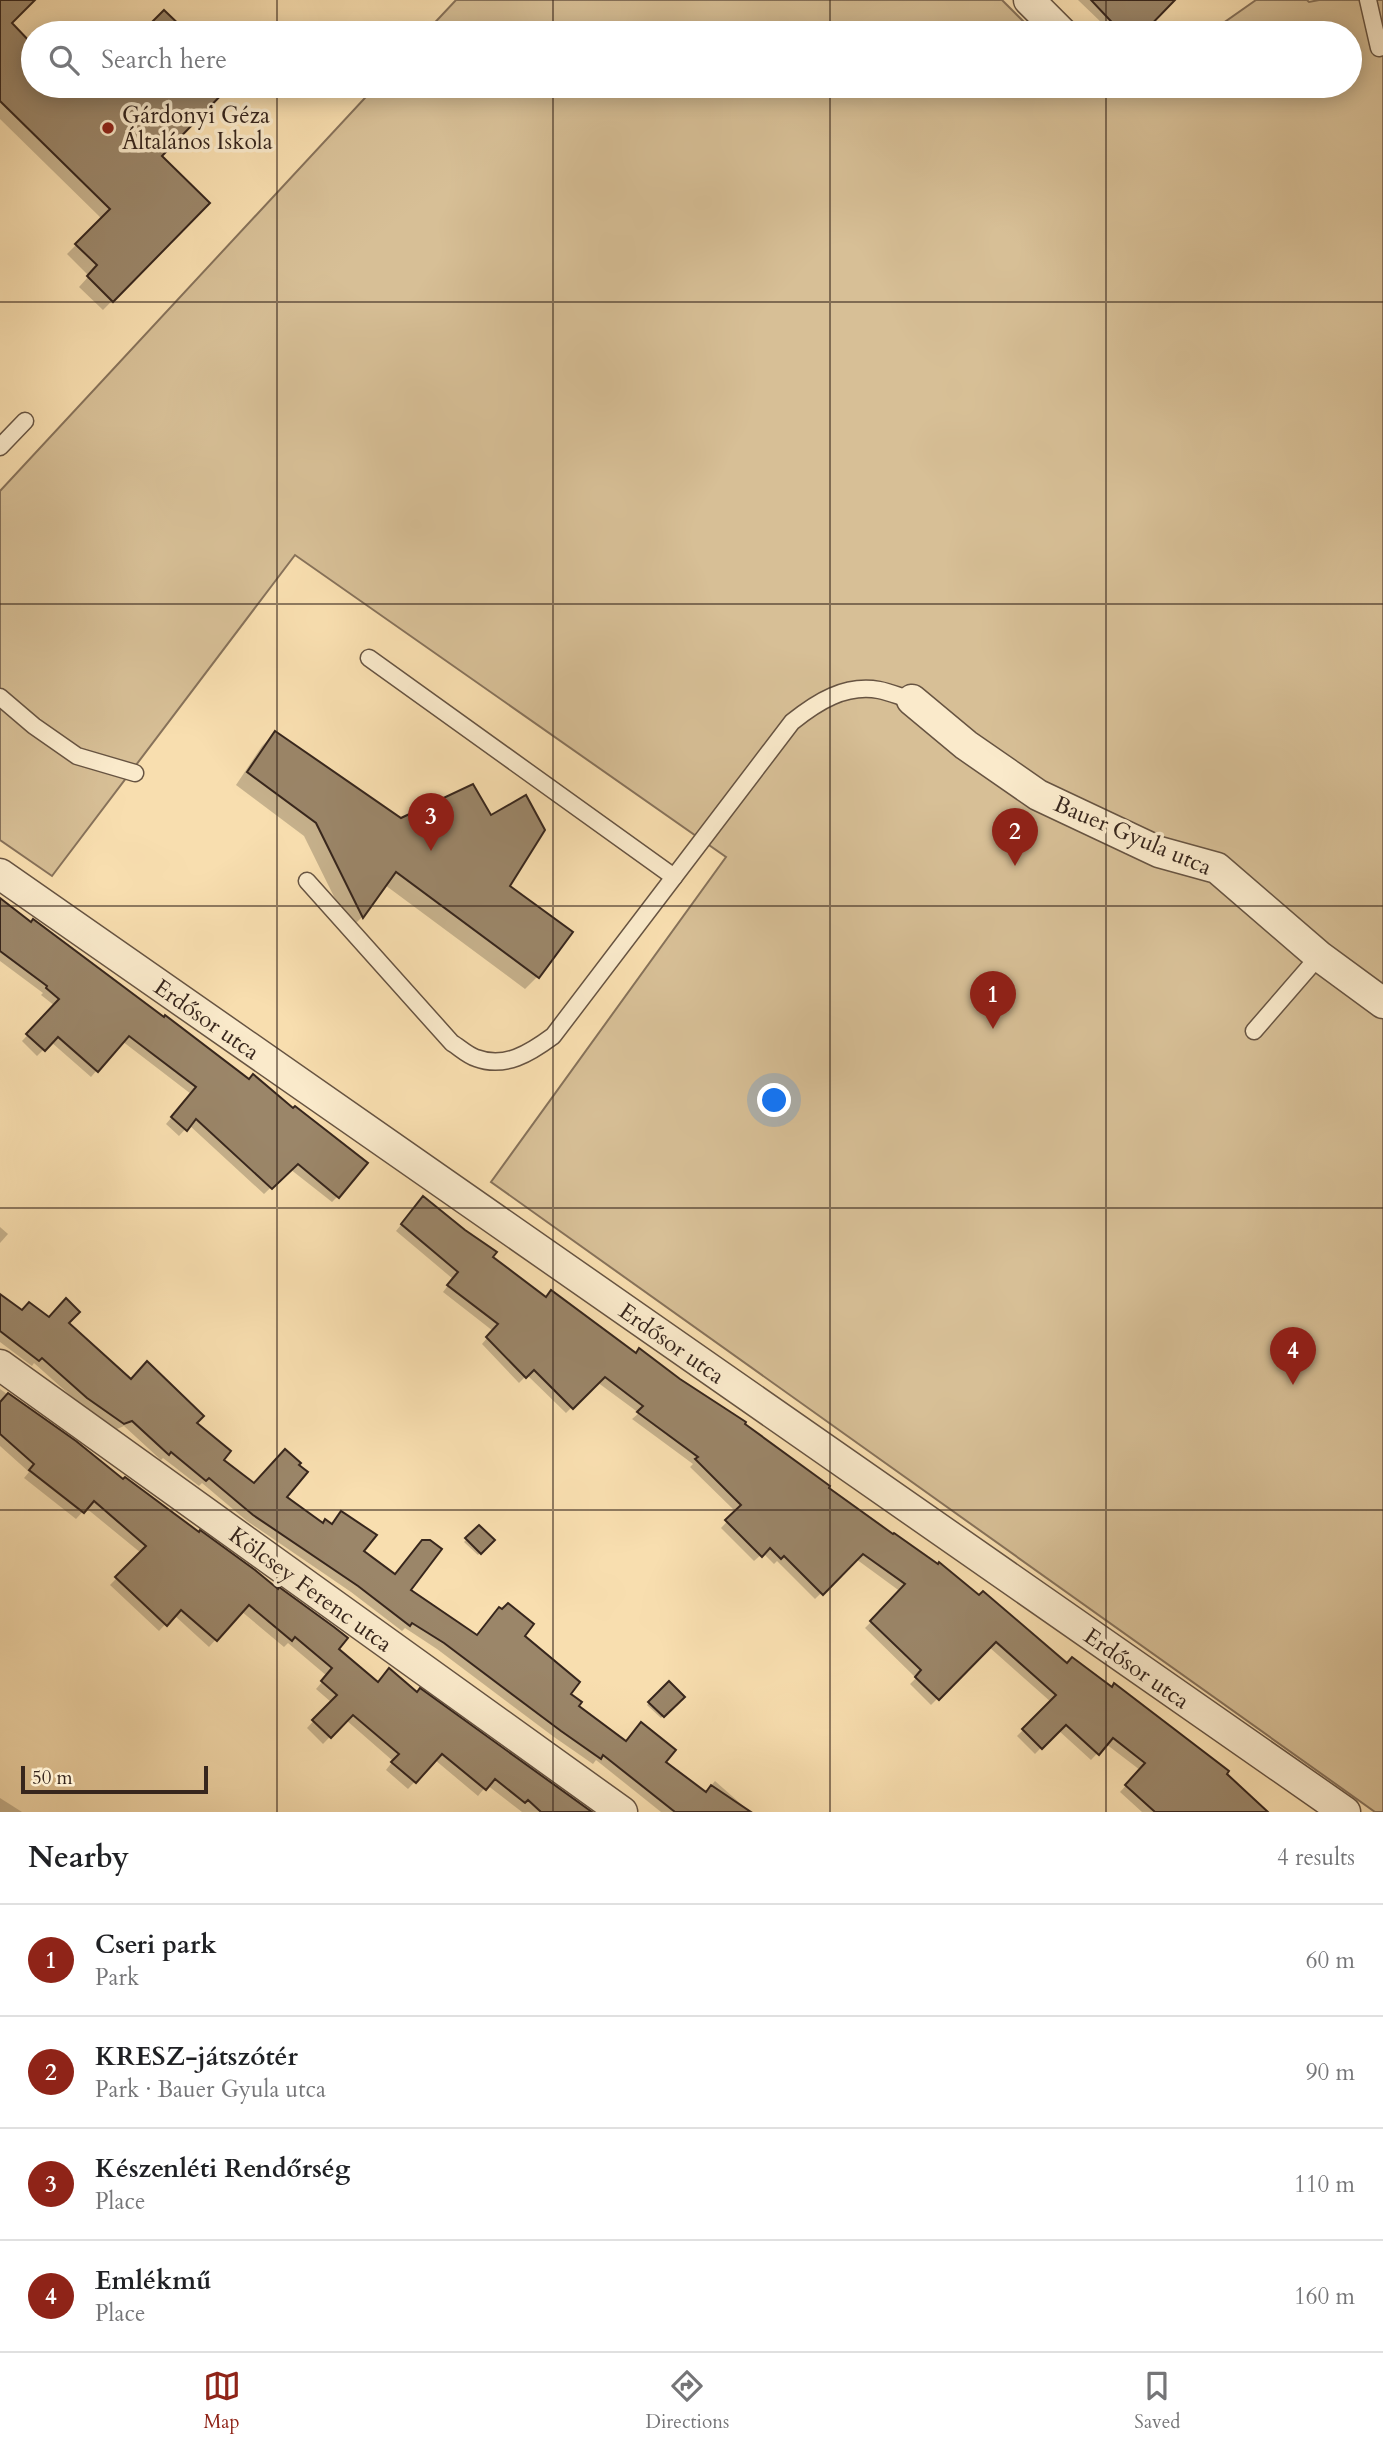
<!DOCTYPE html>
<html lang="en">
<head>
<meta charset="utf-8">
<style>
  body { margin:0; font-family:Cardo,serif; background:#f6f6f6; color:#202124 }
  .scale { position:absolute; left:21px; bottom:18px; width:187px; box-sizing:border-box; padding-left:7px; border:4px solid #37261d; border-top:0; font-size:19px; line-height:24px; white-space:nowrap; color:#37261d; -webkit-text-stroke:5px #faeacb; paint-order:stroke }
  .you { position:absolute; left:775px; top:1101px; width:24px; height:24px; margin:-18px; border:5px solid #fff; border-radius:50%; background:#1a73e8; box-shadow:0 0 0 10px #1a73e833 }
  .badge { display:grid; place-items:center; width:46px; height:46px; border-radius:50%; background:#8f2418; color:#fff; font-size:23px; font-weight:700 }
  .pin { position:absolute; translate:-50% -58px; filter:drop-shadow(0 2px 4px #0008) }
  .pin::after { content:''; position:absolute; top:37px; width:24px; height:21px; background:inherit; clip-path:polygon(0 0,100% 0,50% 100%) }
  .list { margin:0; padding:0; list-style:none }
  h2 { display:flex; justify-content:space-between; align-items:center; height:91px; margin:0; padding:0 28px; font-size:30px }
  h2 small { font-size:23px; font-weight:400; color:#757577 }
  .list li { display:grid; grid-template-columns:46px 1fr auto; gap:21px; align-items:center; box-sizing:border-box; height:112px; padding:0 28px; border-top:2px solid #e0e0e0 }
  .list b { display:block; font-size:26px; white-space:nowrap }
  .list p { margin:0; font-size:23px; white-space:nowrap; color:#757577 }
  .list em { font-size:23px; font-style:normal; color:#757577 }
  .icon { flex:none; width:38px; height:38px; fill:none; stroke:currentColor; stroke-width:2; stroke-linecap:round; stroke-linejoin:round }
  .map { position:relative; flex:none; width:1383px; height:1812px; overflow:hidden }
  .search { position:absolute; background:#fff; box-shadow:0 4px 18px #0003; left:21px; right:21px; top:21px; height:77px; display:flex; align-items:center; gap:18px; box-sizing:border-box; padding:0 24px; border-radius:38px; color:#757577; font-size:26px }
  .sheet { height:539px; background:#fff }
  nav { display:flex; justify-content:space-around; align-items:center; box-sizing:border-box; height:98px; border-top:2px solid #e0e0e0; background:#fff; font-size:19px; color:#757577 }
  nav a { display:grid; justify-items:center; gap:4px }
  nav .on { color:#8f2418 }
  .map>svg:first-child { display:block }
  .green { fill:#d7bf96; stroke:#87725a; stroke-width:2 }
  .shadow { fill:#0003 }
  .building { fill:#9b8669; stroke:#37261d; stroke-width:2 }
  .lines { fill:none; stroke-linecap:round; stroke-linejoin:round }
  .lane-casing { stroke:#675442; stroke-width:19 }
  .street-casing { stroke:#675442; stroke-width:33 }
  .lane { stroke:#faeacb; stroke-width:16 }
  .street { stroke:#faeacb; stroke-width:30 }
  .grid { fill:none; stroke:#37261d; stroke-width:2; stroke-opacity:0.55 }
  .poi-dot { fill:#8f2418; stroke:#faeacb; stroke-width:2.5 }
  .labels { text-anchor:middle; stroke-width:7; stroke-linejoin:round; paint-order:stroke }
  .poi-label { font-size:23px; fill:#37261d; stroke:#faeacb; text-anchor:start }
  .street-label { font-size:23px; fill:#37261d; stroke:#faeacb }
</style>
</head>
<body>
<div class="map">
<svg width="1383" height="1812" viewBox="0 0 1383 1812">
  <rect width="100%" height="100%" fill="#f8deaf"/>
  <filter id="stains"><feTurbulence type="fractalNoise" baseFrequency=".00286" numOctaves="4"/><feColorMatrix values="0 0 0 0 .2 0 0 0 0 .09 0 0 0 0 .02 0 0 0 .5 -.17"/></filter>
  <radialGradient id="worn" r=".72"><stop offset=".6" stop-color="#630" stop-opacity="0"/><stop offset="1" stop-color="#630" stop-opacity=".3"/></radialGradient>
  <g class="green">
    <path d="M 456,0 L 1002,0 L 1035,33 L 425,33 Z"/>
    <path d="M 1256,0 L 1307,0 L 1309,2 L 1319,0 L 1383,0 L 1383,1812 L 1375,1812 L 491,1182 L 726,857 L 295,555 L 52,876 L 0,840 L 0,491 L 376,86 L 1350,86 L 1350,33 L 1209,33 Z"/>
  </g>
  <g class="shadow">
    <path d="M 0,0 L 32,0 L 9,23 L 33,47 L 33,86 L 73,86 L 82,95 L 92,86 L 228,86 L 159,156 L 208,203 L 103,310 L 79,287 L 89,276 L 67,254 L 102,219 L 0,119 Z"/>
    <path d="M 1078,0 L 1165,0 L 1169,4 L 1141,33 L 1109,33 L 1101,25 L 1103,24 Z"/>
    <path d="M 275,733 L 401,820 L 508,887 L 570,933 L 537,977 L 525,989 L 385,885 L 362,917 L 350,929 L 304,836 L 236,785 L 262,746 Z"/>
    <path d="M 0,900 L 338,1196 L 332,1202 L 290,1169 L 264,1194 L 189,1125 L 179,1136 L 166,1124 L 191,1094 L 122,1041 L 91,1077 L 51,1042 L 37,1056 L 22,1041 L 55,1006 L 41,995 L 43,993 L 0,961 Z"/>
    <path d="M 417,1205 L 546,1298 L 743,1424 L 1067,1664 L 1225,1774 L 1266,1812 L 1142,1812 L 1120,1792 L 1140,1770 L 1106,1744 L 1091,1760 L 1058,1730 L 1035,1754 L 1017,1736 L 1051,1702 L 989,1647 L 931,1705 L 910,1684 L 916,1678 L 865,1628 L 901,1592 L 856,1559 L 815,1599 L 777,1561 L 774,1564 L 763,1553 L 754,1561 L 721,1528 L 736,1512 L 690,1467 L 693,1464 L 632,1419 L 639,1413 L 597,1382 L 566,1413 L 527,1375 L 519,1383 L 482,1344 L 493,1331 L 443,1292 L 453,1279 L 396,1231 Z"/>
    <path d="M 0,1227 L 8,1234 L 0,1243 Z"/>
    <path d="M 0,1296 L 21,1312 L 67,1324 L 131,1381 L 195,1423 L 222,1460 L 254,1485 L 285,1497 L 322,1525 L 331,1525 L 341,1513 L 362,1551 L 408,1590 L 476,1637 L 523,1636 L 576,1707 L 626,1742 L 664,1762 L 705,1793 L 715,1781 L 750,1812 L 661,1812 L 596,1760 L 593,1764 L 554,1737 L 437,1649 L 405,1628 L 402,1631 L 351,1592 L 247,1521 L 202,1483 L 199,1486 L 163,1458 L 161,1460 L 124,1426 L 117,1429 L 80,1404 L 34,1363 L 32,1366 L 0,1342 Z"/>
    <path d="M 0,1389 L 75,1443 L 377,1684 L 417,1694 L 589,1812 L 522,1812 L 487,1785 L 478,1796 L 435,1760 L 408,1789 L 386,1770 L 393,1761 L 346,1720 L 323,1744 L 307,1728 L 331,1702 L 316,1689 L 327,1676 L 288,1643 L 284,1647 L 241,1611 L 209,1647 L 174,1615 L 159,1631 L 110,1585 L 141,1553 L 86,1508 L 76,1519 L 24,1478 L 29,1472 L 0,1446 Z"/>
    <path d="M 479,1527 L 492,1540 L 478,1555 L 464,1542 Z"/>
    <path d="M 669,1683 L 682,1697 L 661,1718 L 647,1705 Z"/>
    <path d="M 0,1798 L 22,1812 L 0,1812 Z"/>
  </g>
  <g class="building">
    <path d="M 0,0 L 35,0 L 12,23 L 33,45 L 33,86 L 230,86 L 162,156 L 210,203 L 113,302 L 87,276 L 97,265 L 75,244 L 110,209 L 0,101 Z"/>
    <path d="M 1091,0 L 1175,0 L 1143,33 L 1122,33 Z"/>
    <path d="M 164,10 L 188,33 L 141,33 Z"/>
    <path d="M 275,731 L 401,818 L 473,784 L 491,815 L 526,795 L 545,830 L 510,886 L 573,932 L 539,978 L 396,872 L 363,918 L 316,823 L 247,772 Z"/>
    <path d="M 0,898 L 31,922 L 33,919 L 164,1017 L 165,1015 L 249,1079 L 253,1074 L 293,1108 L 295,1106 L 368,1163 L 339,1198 L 298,1164 L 272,1189 L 196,1119 L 187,1131 L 171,1117 L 196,1087 L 129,1036 L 98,1072 L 58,1037 L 45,1051 L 26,1034 L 59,999 L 46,988 L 47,986 L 0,951 Z"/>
    <path d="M 423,1196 L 465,1230 L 497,1252 L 493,1257 L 546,1297 L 551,1290 L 636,1353 L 639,1348 L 680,1379 L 746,1422 L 745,1424 L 830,1486 L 829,1488 L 893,1534 L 894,1533 L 938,1564 L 939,1562 L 979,1595 L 983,1591 L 1067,1663 L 1072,1657 L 1112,1687 L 1114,1683 L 1229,1771 L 1227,1774 L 1268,1812 L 1155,1812 L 1125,1785 L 1145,1763 L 1113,1738 L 1099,1755 L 1066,1725 L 1042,1749 L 1022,1729 L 1056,1695 L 996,1642 L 939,1700 L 915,1677 L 921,1670 L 870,1621 L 905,1584 L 863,1554 L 823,1595 L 784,1556 L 781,1559 L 770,1548 L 762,1557 L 725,1520 L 741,1505 L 695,1459 L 698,1457 L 637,1412 L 643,1406 L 605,1377 L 573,1409 L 534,1370 L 526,1378 L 486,1337 L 498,1324 L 447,1285 L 458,1272 L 401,1224 Z"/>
    <path d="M 0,1294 L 22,1310 L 29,1302 L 49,1317 L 66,1298 L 80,1312 L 69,1323 L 131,1379 L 147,1361 L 204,1416 L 197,1423 L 231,1451 L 224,1460 L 254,1483 L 285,1449 L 301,1463 L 299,1465 L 308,1472 L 287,1497 L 323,1523 L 325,1519 L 332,1524 L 341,1511 L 377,1535 L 364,1551 L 395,1574 L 422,1540 L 430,1540 L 442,1549 L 411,1590 L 477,1635 L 499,1607 L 502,1609 L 508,1603 L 534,1624 L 525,1636 L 580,1682 L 571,1694 L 582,1702 L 579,1706 L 626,1741 L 641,1722 L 676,1750 L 666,1762 L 706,1792 L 711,1785 L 751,1812 L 675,1812 L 603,1755 L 601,1759 L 561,1731 L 444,1643 L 412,1623 L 410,1626 L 358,1586 L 253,1515 L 209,1478 L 206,1481 L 171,1452 L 169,1455 L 132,1421 L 124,1424 L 87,1398 L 42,1358 L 39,1361 L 0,1331 Z"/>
    <path d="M 8,1393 L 76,1441 L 123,1479 L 125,1477 L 199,1532 L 200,1530 L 255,1570 L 278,1589 L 279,1587 L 334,1627 L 348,1638 L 339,1649 L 378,1682 L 389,1668 L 417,1692 L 420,1688 L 592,1812 L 541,1812 L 528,1800 L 525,1803 L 495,1779 L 486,1790 L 442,1754 L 416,1783 L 391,1762 L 399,1754 L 353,1715 L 331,1738 L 312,1720 L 337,1695 L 321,1681 L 332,1668 L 295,1637 L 292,1641 L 249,1605 L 217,1641 L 181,1610 L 167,1626 L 115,1577 L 146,1546 L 94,1501 L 84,1513 L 29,1470 L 34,1464 L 0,1434 L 0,1402 Z"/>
    <path d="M 479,1525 L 495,1540 L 481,1554 L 465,1538 Z"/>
    <path d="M 669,1681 L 685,1697 L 664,1717 L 648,1702 Z"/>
  </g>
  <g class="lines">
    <g class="lane-casing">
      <g id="lane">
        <path d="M 1368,0 L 1379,48"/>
        <path d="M 0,447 L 25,421"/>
        <path d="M 369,658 L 674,877 L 792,722 C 817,702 845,684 879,690 C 890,692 901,697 912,700"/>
        <path d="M 0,697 L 34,726 L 77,756 L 135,773"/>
        <path d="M 307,881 L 452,1043 C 459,1047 467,1055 476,1058 C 505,1069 530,1053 553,1036 L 674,877"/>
        <path d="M 1254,1031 L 1319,956"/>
      </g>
    </g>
    <g class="street-casing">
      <g id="street">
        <path d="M 1029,0 L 1062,33"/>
        <path d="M 912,700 L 966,745 L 1038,795 L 1159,852 L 1217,868 L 1319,956 L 1383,1003"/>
        <path d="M 0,874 L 1345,1812"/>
        <path d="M 0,1365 L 622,1812"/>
      </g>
    </g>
    <use href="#lane" class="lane"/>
    <use href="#street" class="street"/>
  </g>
  <path class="grid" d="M 277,0 L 277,33M 553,0 L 553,33M 830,0 L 830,33M 1106,0 L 1106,33M 277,86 L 277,1812M 553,86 L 553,1812M 830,86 L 830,1812M 1106,86 L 1106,1812M 0,302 L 1383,302M 0,604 L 1383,604M 0,906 L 1383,906M 0,1208 L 1383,1208M 0,1510 L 1383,1510"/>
  <circle class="poi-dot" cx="108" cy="128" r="7"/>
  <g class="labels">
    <g class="poi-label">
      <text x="122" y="123">Gárdonyi Géza<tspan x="122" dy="26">Általános Iskola</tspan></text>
    </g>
    <g class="street-label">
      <text transform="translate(1133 835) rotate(23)" y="8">Bauer Gyula utca</text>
      <text transform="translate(207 1019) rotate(35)" y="8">Erdősor utca</text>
      <text transform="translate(672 1343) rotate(35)" y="8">Erdősor utca</text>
      <text transform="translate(311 1589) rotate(36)" y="8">Kölcsey Ferenc utca</text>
      <text transform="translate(1137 1668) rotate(35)" y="8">Erdősor utca</text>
    </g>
  </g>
  <rect width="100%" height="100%" filter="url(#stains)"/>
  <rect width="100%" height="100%" fill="url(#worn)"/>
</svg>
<div class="scale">50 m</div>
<div class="you"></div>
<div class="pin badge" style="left:993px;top:1029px">1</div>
<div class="pin badge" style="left:1015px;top:866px">2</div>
<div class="pin badge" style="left:431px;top:851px">3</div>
<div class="pin badge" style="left:1293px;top:1385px">4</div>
<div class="search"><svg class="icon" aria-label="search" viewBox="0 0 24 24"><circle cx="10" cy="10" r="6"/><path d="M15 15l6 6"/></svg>Search here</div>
</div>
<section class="sheet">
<h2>Nearby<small>4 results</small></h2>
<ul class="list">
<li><span class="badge">1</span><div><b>Cseri park</b><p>Park</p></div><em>60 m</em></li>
<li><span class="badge">2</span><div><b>KRESZ-játszótér</b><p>Park · Bauer Gyula utca</p></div><em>90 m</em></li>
<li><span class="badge">3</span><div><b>Készenléti Rendőrség</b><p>Place</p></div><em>110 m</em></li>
<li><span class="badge">4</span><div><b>Emlékmű</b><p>Place</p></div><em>160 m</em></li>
</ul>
</section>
<nav>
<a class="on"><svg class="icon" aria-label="map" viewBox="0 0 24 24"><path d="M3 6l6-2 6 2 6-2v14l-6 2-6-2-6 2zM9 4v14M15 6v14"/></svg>Map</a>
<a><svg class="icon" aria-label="directions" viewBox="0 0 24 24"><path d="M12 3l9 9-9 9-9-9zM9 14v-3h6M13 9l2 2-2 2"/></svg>Directions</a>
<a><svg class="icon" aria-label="saved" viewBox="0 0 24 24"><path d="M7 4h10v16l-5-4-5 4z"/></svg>Saved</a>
</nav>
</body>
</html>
